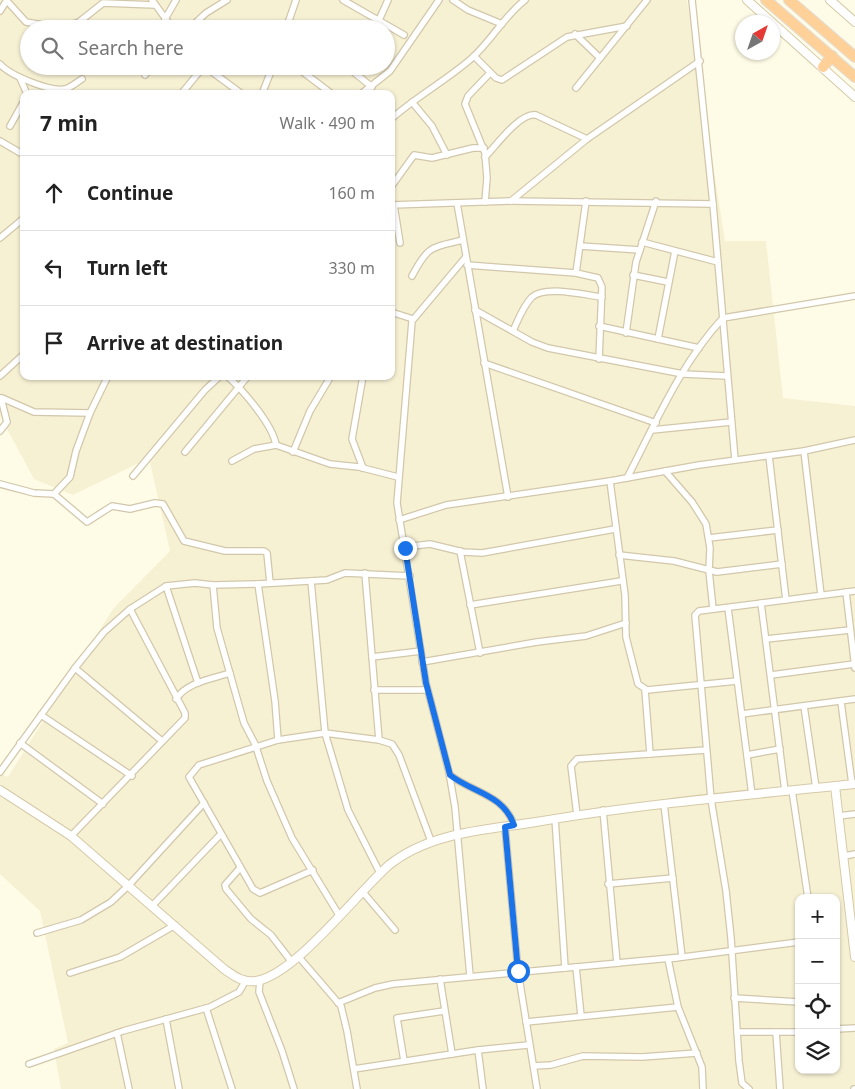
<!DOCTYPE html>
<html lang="en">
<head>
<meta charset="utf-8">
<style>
  body { margin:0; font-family:"Noto Sans",sans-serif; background:#f6f6f6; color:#222 }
  .controls { position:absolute; right:15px; bottom:15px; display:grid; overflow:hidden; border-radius:10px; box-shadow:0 1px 4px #0004 }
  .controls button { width:45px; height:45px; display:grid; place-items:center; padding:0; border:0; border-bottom:1px solid #e0e0e0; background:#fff; color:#222; font:25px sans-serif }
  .compass { position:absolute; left:735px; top:15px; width:45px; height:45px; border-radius:50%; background:#fff; box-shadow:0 1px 4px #0004; rotate:40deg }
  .stop { position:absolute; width:15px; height:15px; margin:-11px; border:4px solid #1a73e8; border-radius:50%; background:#fff }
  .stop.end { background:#1a73e8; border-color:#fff; box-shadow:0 1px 5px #0008 }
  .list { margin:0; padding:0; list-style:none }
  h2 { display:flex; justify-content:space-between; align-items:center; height:65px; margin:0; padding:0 20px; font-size:21px }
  h2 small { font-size:16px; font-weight:400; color:#767676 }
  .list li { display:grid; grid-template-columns:32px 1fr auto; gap:15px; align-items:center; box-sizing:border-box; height:75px; padding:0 20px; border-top:1px solid #e0e0e0 }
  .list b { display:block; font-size:19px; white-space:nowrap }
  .list em { font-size:16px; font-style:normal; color:#767676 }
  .icon { flex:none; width:28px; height:28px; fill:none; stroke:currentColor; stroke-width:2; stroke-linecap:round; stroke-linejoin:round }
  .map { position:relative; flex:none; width:855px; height:1089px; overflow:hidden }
  .search { position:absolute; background:#fff; box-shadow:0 1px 4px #0004; left:20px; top:20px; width:375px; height:55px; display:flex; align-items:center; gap:12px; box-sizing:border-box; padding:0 18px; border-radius:28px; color:#767676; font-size:19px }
  .panel { position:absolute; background:#fff; box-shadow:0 1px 4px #0004; left:20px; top:90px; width:375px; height:290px; border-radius:10px }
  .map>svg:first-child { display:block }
  .residential { fill:#f7f1d4; fill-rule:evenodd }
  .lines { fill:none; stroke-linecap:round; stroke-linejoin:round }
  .street-casing { stroke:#d2c7aa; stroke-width:8 }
  .secondary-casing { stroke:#d5c9a7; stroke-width:10 }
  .highway-casing { stroke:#e2ded7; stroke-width:12 }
  .street { stroke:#fff; stroke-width:5.5 }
  .secondary { stroke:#fff; stroke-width:8 }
  .highway { stroke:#ffd097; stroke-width:10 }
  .route { stroke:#1a73e8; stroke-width:6 }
</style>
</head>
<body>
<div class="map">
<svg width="855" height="1089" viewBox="0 0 855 1089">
  <rect width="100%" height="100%" fill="#fefce6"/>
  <path class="residential" d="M 0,0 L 687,0 L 725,241 L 766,241 L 783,398 L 855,406 L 855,1089 L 61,1089 L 54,1049 L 68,1043 L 40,911 L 0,874 L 0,773 L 8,777 L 113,609 L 170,551 L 149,458 L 73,495 L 34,479 L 0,416 ZM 29,29 L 386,29 L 386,66 L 29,66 ZM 24,94 L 391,94 L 391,376 L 24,376 ZM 799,898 L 836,898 L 836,1070 L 799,1070 Z"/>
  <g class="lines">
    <g class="street-casing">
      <g id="street">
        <path d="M 152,0 L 173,29"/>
        <path d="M 343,0 L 404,35"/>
        <path d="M 453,0 L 468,10 L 502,24"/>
        <path d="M 692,0 L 713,204 L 735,460"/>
        <path d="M 7,1 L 26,22 L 61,28 L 79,22 L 103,3 L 155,5"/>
        <path d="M 0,11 L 7,0"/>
        <path d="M 165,19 L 176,0"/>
        <path d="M 379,20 L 388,0"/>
        <path d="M 288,22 L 297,29"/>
        <path d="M 189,29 L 206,13 L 227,0"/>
        <path d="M 286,29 L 296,0"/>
        <path d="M 575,34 L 600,58"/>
        <path d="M 474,56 L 496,78 L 502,80 L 567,37 L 627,26"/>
        <path d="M 0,64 C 9,75 50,92 65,89 C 70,88 77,82 82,79"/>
        <path d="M 204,66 L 242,94"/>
        <path d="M 295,66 L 332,94"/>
        <path d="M 346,66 L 372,87"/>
        <path d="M 145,75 L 153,66"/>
        <path d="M 20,78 L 27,94"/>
        <path d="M 576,88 L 647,0"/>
        <path d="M 182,93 L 204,66"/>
        <path d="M 262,94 L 273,66"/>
        <path d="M 361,94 L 390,71 L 439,0"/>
        <path d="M 412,102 L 432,126 L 447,155"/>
        <path d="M 391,119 C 417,96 447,80 472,58 C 492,40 504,16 525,0"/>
        <path d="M 10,126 L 24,101"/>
        <path d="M 0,141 L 24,155"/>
        <path d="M 485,157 C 496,146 520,112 536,115 L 587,139"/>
        <path d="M 391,187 L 414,155 L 432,158 L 473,148 L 484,148"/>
        <path d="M 511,201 L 587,139 L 700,61"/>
        <path d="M 485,202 L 487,178 L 485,153 L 465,104 L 468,96 L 490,73"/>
        <path d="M 457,203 L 508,497"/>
        <path d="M 391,205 L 511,201 L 713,204"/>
        <path d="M 394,205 L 400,243"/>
        <path d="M 0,238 L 24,218"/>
        <path d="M 642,242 L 718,262"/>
        <path d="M 580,246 L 640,250"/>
        <path d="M 465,258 L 412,321 L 397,503 L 426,683 L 449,772 L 455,807 L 470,976"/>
        <path d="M 467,265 L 576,273 L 598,278 L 602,287 L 599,359"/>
        <path d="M 576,273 L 586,201"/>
        <path d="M 633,275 L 668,282"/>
        <path d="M 412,276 C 428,246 430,248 463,240"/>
        <path d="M 475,310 L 532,342 L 548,348 L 683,374 L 727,376"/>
        <path d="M 391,312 L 413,319"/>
        <path d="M 599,326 L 699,348"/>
        <path d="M 513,331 C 518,320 523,306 532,297 C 545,285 585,295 602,297"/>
        <path d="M 626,333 L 636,262 L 656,201"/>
        <path d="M 658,339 L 675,251"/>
        <path d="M 484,363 L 656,423"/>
        <path d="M 0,376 L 24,354"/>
        <path d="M 227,376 C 243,390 273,425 276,445"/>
        <path d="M 2,398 L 34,412 L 90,413"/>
        <path d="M 652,430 L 731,422"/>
        <path d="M 0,431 L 7,422 L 1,398"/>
        <path d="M 804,451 L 821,595"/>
        <path d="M 185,452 L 248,376"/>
        <path d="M 293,452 L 310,411 L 331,376"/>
        <path d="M 769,456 L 786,600"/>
        <path d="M 232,461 L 254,449 L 276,445 L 330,464 L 359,467 L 398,477"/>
        <path d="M 363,468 L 352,439 L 363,376"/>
        <path d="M 665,471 L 692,502 L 706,524 L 710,548 L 709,571 L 713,609"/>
        <path d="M 133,476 L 205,390 L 220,376"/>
        <path d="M 627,478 C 655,424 681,363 723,318 L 855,296"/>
        <path d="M 610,481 L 625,595 L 626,637 L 638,684 L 647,690 L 737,681"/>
        <path d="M 0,484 L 34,493 L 54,494 L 70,477 L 76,451 L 90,413 L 108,376"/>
        <path d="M 54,494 L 87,522 L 112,506 L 130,509 L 155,503 L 163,504 L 184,541 L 225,551 L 264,551 L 267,553 L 270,583"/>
        <path d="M 399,520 L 446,505 L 610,481 L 699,465 L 804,451 L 855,440"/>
        <path d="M 709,538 L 778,530"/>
        <path d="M 405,547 L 430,544 L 463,552 L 482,553 L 615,529"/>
        <path d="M 460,551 L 480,653"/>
        <path d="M 619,555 L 674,561 L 717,572 L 782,564"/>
        <path d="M 365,573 L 379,740 L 325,733 L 348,810 L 380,873"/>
        <path d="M 311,581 L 325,733 L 278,740 L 199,765 L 189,777 L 253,889 L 260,893 L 313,870"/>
        <path d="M 258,584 L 275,701 L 278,740"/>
        <path d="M 213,585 L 217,628 L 244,723 L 255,744 L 267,781 L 292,838 L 339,915"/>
        <path d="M 166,586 L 198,683"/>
        <path d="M 846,592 L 855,668"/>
        <path d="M 761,603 L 785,791"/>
        <path d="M 470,605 L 621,581"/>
        <path d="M 728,608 L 752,795"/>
        <path d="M 766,639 L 850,630"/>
        <path d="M 372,657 L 421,651"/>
        <path d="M 422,662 L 537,642 L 586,636 L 626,623"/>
        <path d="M 75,668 L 162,741"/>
        <path d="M 771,675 L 854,664"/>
        <path d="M 374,690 L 427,690"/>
        <path d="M 645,690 L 650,754"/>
        <path d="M 176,699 C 187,682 212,679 230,673"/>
        <path d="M 841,702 L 852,784"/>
        <path d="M 804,706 L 816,788"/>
        <path d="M 742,714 L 855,699"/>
        <path d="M 41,715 L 132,776"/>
        <path d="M 379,740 L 392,744 L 399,755 L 431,841"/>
        <path d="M 20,743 L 103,804"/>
        <path d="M 747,755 L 780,749"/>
        <path d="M 0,772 L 75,668 L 104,632 L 130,609 L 166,586 L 195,583 L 213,585 L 258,584 L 327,580 L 345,573 L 410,576"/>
        <path d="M 450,775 C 473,793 503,794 514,825"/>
        <path d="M 792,790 L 808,898"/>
        <path d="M 603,810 L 617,963 L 682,957 L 664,804"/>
        <path d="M 577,815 L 571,766 L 577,759 L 706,750"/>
        <path d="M 839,816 L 855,814"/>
        <path d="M 555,818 L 565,968"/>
        <path d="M 505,827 L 518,971 L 537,1089"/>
        <path d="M 71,836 L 185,718 L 185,713 L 130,609"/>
        <path d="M 844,856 L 855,854"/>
        <path d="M 240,868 L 225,885 L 226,889 L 251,919 L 271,935 L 291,961"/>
        <path d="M 608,884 L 673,878"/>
        <path d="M 362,891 L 395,930"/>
        <path d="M 152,906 L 220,835"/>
        <path d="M 37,933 L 81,920 L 111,902 L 129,885 L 204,803"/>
        <path d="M 298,956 L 341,1006 L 347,1031 L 357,1089"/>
        <path d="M 576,967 L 619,963"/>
        <path d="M 70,973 L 120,957 L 175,925"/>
        <path d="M 440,979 L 452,1054"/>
        <path d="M 260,980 L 259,992 L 282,1051 L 294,1089"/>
        <path d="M 734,998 L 799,1002"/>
        <path d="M 338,1003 L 375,988 L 393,984 L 576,967 L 581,1016"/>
        <path d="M 678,1007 L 668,959 L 799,942"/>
        <path d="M 206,1008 L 232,1089"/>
        <path d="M 166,1019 L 179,1089"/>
        <path d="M 526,1022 L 678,1007 L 702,1067 L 703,1089"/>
        <path d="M 836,1029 L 855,1028"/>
        <path d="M 737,1032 L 799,1032"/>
        <path d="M 776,1032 L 780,1089"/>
        <path d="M 117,1033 L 129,1089"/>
        <path d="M 478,1050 L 483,1089"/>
        <path d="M 404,1061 L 397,1018 L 444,1011"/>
        <path d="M 29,1064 L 123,1031 L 210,1007 L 239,992 L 246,980"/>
        <path d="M 534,1066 L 551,1065 L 583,1056 L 642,1057 L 697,1053"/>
        <path d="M 354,1069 L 478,1050 L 528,1045"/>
        <path d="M 749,1089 L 742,1083 L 739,1061 L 731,938 L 726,891 L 711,799 L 695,615 L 699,611 L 855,591"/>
        <path d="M 854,1089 L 855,1089"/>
      </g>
    </g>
    <g class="secondary-casing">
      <g id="secondary">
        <path d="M 747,0 L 855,97"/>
        <path d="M 830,0 L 855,22"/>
        <path d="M 835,786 L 855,957"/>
        <path d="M 0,790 L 71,836 L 224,969 C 234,976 243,983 256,981 C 295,975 357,893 389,865 C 430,832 486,830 536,822 C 641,804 748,795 855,784"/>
      </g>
    </g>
    <g class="highway-casing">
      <g id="highway">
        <path d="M 766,0 L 855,77"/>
        <path d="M 789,0 L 855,57"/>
        <path d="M 823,67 L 832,56"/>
      </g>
    </g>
    <use href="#street" class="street"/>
    <use href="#secondary" class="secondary"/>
    <use href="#highway" class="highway"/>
  </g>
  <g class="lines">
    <path class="route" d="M 405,548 L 426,683 L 450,775 C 473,793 503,794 514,825 L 505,827 L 518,971"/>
  </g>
</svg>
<div class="controls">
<button>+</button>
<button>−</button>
<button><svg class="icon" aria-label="locate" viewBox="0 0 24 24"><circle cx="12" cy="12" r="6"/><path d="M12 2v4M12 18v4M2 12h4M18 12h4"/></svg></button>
<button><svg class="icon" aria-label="layers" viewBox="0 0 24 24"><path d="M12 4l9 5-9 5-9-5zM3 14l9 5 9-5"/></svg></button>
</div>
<svg class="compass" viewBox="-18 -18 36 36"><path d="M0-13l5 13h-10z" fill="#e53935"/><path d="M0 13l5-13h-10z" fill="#767676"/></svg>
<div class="stop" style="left:518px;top:971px"></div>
<div class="stop end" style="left:405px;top:548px"></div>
<div class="search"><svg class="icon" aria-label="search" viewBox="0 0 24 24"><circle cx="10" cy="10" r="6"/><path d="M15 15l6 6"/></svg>Search here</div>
<section class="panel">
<h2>7 min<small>Walk · 490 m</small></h2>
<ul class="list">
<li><svg class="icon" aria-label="ahead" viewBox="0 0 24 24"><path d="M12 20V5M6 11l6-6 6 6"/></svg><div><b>Continue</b></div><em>160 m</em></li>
<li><svg class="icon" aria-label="left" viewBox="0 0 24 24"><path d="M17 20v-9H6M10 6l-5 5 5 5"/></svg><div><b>Turn left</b></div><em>330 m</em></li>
<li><svg class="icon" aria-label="arrive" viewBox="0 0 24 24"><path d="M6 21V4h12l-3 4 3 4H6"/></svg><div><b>Arrive at destination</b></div></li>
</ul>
</section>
</div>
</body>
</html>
